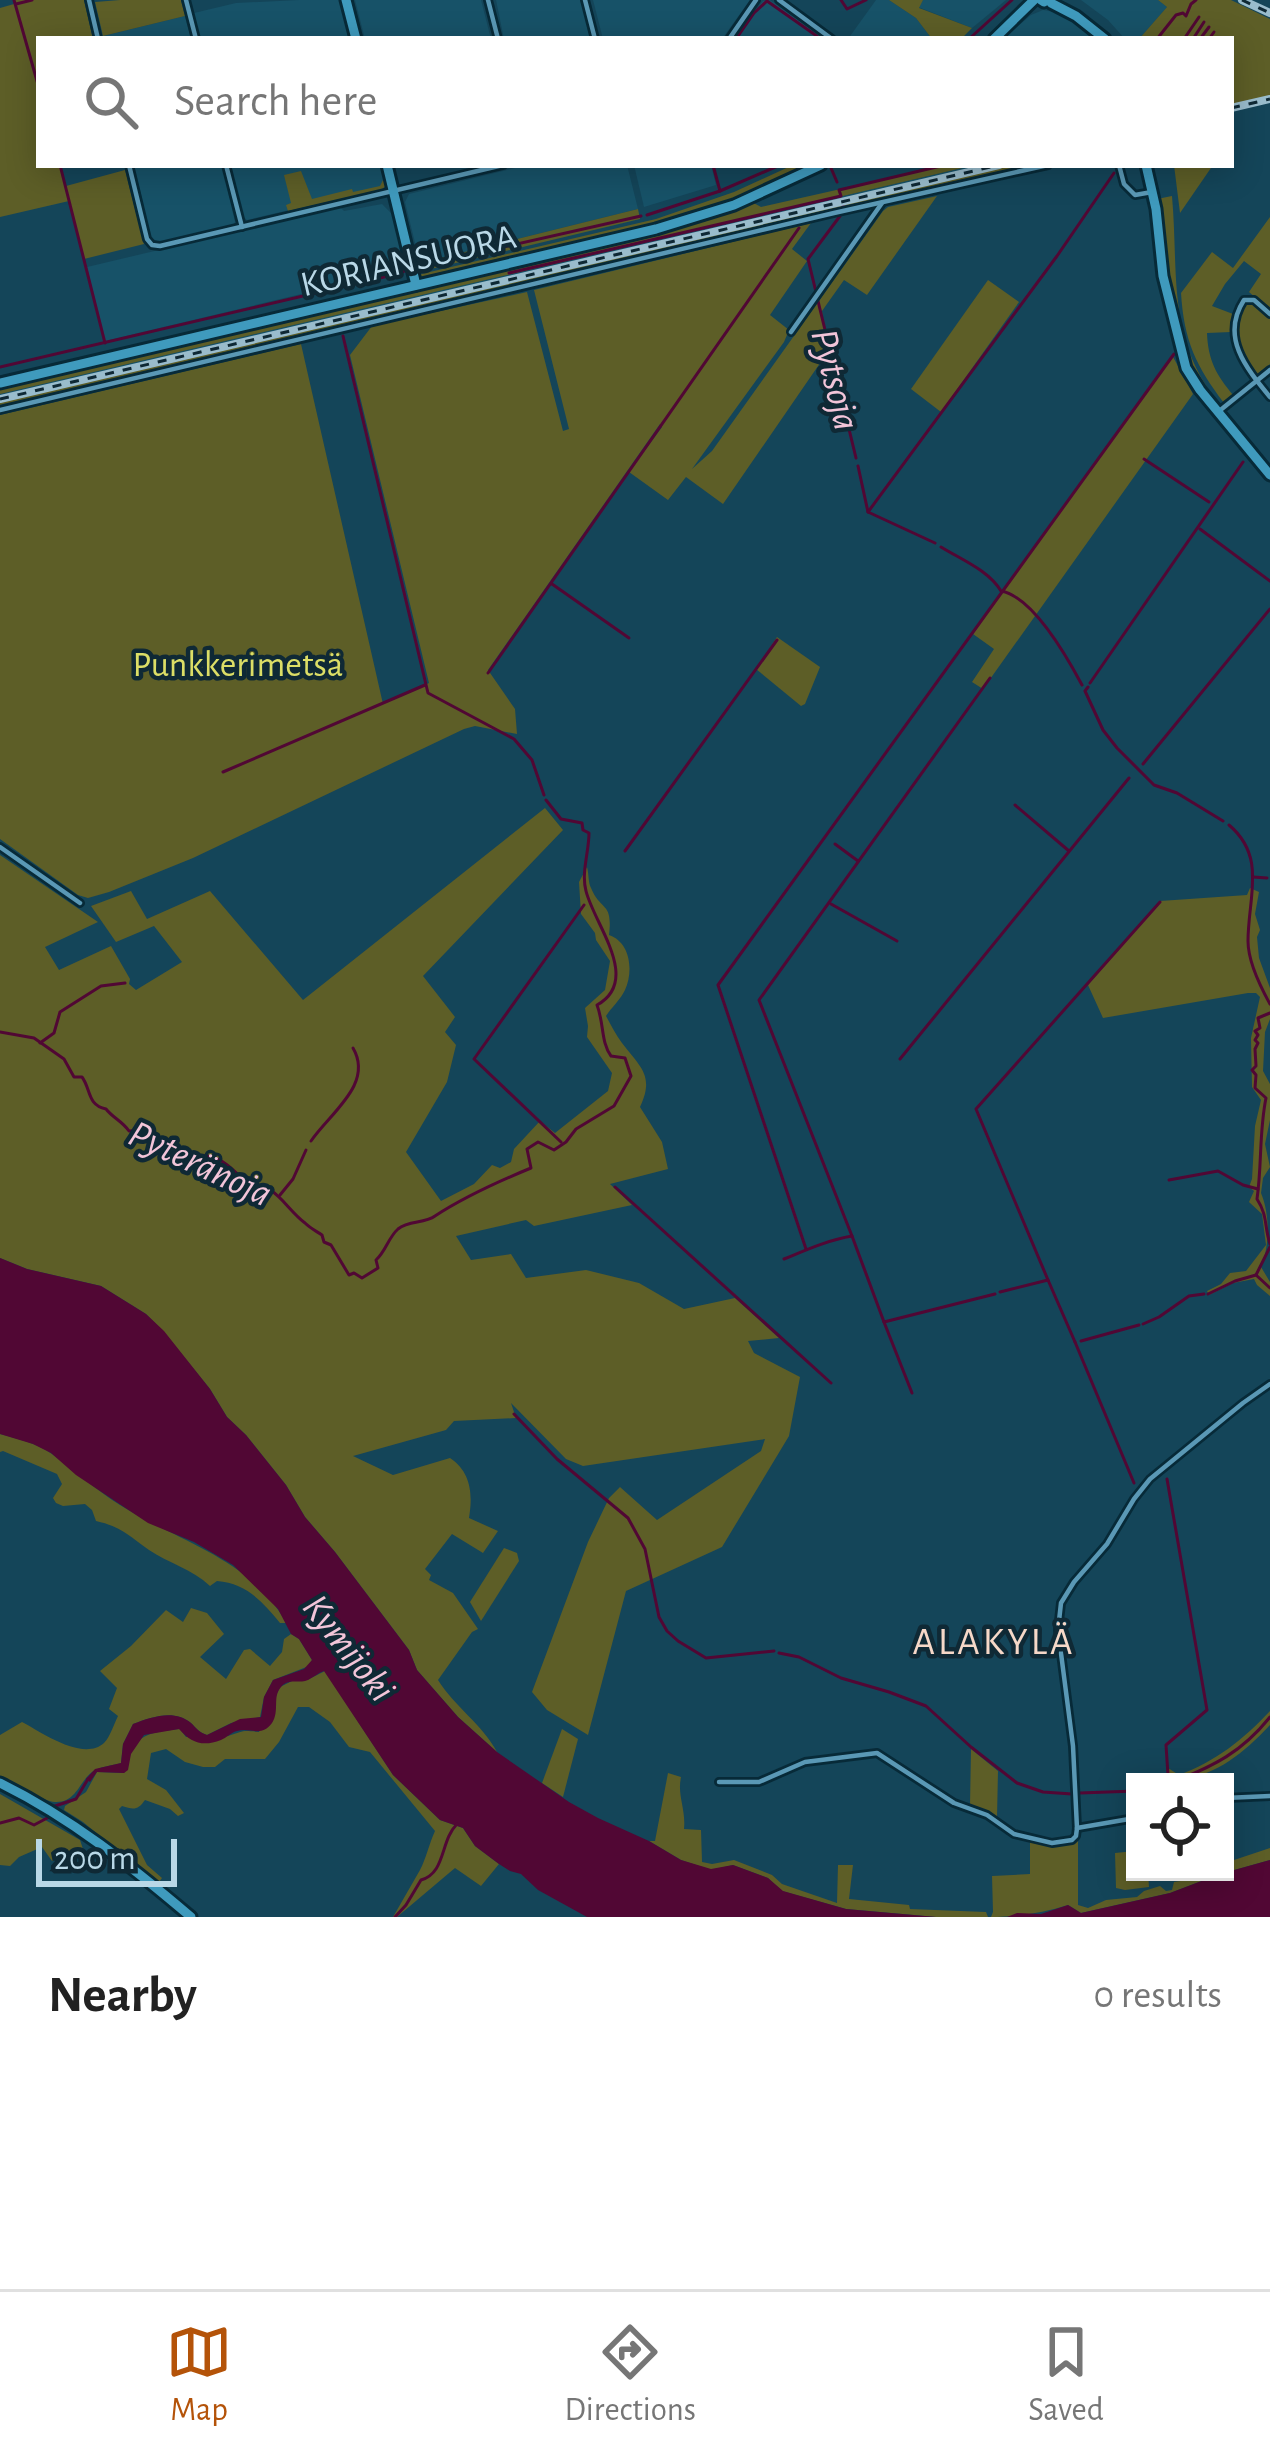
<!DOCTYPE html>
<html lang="en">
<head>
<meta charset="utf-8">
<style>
  body { margin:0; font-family:"Alegreya Sans",sans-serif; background:#f2f2f2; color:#222 }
  .controls { position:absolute; right:36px; bottom:36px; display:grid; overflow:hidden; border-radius:0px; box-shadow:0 6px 30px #0003 }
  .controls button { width:108px; height:108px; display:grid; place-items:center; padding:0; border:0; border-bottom:3px solid #e0e0e0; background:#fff; color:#222; font:60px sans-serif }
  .scale { position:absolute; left:36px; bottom:30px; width:141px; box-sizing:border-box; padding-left:12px; border:6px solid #b9d8e7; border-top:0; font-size:33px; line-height:42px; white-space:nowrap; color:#b9d8e7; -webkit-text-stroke:9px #0f2935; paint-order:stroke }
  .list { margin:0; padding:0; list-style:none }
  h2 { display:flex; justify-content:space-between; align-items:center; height:156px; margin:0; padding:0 48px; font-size:51px }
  h2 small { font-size:39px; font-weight:400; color:#767676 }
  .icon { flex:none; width:66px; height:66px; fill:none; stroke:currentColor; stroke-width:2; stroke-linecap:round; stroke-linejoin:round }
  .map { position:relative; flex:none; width:1270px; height:1917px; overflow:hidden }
  .search { position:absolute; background:#fff; box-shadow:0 6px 30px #0003; left:36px; right:36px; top:36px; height:132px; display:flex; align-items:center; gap:30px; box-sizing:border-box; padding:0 42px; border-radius:0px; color:#767676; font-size:45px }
  .sheet { height:372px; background:#fff }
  nav { display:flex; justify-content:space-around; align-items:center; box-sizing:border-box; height:168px; border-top:3px solid #e0e0e0; background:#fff; font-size:33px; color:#767676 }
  nav a { display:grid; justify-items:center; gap:6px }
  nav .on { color:#b45309 }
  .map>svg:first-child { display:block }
  .built { fill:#175268 }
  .green { fill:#5d5e27 }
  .water { fill:#510734 }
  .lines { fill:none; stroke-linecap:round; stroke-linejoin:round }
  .stream { stroke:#510734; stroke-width:3 }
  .street-casing { stroke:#072a38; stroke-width:10 }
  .secondary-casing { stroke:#072a38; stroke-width:15 }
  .street { stroke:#5a98b5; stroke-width:4.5 }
  .secondary { stroke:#3f9abd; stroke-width:9 }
  .rail-casing { stroke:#99bccc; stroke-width:8 }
  .rail { stroke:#0f2935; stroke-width:3; stroke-dasharray:9; stroke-linecap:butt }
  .labels { text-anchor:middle; stroke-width:9; stroke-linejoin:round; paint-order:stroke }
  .street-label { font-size:36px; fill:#b9d8e7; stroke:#0f2935 }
  .park-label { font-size:36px; fill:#dcde66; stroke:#0f2935 }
  .water-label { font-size:39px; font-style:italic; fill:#f2c5d9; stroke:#0f2935 }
  .neighbourhood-label { font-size:39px; letter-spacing:3px; fill:#f6d8c8; stroke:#0f2935 }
</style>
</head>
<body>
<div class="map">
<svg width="1270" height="1917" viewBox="0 0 1270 1917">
  <rect width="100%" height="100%" fill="#144559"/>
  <g class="built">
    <path d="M 299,0 L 341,0 L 350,36 L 338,39 L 200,39 L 194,13 L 236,3 Z"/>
    <path d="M 355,0 L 481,0 L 491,39 L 365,39 Z"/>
    <path d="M 496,0 L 581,0 L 590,39 L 504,39 Z"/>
    <path d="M 593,0 L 750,0 L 722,39 L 603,39 Z"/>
    <path d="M 768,0 L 770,0 L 825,39 L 735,39 L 763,1 Z"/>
    <path d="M 876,0 L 889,0 L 916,18 L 932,39 L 848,39 Z"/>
    <path d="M 923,0 L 1006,0 L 972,28 L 918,7 Z"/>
    <path d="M 1081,0 L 1158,0 L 1167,7 L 1139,39 L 1125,39 L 1108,20 Z"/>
    <path d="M 1043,10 L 1060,13 L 1099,39 L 1003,39 L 1031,15 Z"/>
    <path d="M 185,16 L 191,39 L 104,39 L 103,36 Z"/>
    <path d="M 134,165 L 222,165 L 235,222 L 233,225 L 159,242 L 151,238 Z"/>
    <path d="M 231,165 L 382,165 L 387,183 L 383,188 L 247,220 L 243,217 Z"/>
    <path d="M 527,165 L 627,165 L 638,209 L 420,263 L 405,202 L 409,194 Z"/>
    <path d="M 634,165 L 711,165 L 716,185 L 644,207 Z"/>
    <path d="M 975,165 L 1008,165 L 0,401 L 0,394 Z"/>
    <path d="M 382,204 L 394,216 L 406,269 L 105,341 L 87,267 L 340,207 L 344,211 Z"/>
  </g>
  <g class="green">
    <path d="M 14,0 L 84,0 L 93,39 L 39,39 L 39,165 L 60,165 L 66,186 L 125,170 L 144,244 L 84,259 L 69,201 L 0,217 L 0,8 L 14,4 Z"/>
    <path d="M 120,0 L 181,0 L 185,16 L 103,36 L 95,2 Z"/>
    <path d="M 889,0 L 923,0 L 919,8 L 972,28 L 961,39 L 932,39 L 916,18 Z"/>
    <path d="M 1158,0 L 1231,0 L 1270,19 L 1270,96 L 1231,105 L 1231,39 L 1139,39 L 1167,7 Z"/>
    <path d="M 793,165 L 809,165 C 745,204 671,221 599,239 C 541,252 484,266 426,280 L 417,275 L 656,219 L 734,192 Z"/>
    <path d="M 947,165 L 975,165 L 0,394 L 0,387 L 459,282 L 479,274 L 678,228 L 752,202 L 761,207 Z"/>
    <path d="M 1008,165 L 1035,165 L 0,407 L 0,401 Z"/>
    <path d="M 1174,165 L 1213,165 L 1180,213 Z"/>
    <path d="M 301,171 L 312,199 L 352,189 L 353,192 L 380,186 L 384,178 L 388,184 L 381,190 L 288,211 L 286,205 L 291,203 L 284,175 Z"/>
    <path d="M 937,196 L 867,295 L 844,280 L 822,311 L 827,353 L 723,504 L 686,477 L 668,500 L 629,472 L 662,427 L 660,424 L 488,670 L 515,709 L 517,734 L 475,726 L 464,729 L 193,858 L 109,892 L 88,898 L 78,895 L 0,839 L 0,415 L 301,344 L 383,704 L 429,683 L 350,355 L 372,326 L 527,292 L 563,431 L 569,429 L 534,290 L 811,223 L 792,249 L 807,261 L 770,315 L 789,330 L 784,342 L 692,469 L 712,451 L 883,211 L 888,207 Z"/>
    <path d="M 1172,196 C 1179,276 1166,338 1220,405 L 1215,404 L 1188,363 L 1165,268 L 1163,227 L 1157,199 Z"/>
    <path d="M 638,209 L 640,219 L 422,271 L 419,267 L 420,263 Z"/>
    <path d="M 1270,217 L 1270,310 L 1249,292 L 1261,274 L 1244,261 L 1225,284 L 1212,306 L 1233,314 L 1231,332 L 1207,333 C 1208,360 1216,375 1234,396 L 1224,403 C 1196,366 1184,341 1181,293 L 1212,252 L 1233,268 Z"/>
    <path d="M 988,280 L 1019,302 L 941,412 L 911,389 Z"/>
    <path d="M 1249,304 L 1256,305 L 1270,319 L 1270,364 L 1258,375 C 1238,355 1234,332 1244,306 Z"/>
    <path d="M 1172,355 L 1193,394 L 983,689 L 972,682 L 994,649 L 973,634 Z"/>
    <path d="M 777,637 L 820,667 L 805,704 L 801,706 L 756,669 Z"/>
    <path d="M 545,808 L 563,830 L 423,976 L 455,1017 L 445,1032 L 456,1045 L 447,1082 L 406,1152 L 441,1201 L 474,1184 L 492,1165 L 500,1168 L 511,1162 L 514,1149 L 540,1121 L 555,1133 L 608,1091 L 612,1073 L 587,1037 L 588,1026 L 585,1008 L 605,990 L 610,961 L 596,940 L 595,933 L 581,914 L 579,882 L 587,867 C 589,874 588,882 591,888 C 601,912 613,901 609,935 C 630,942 634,970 625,990 C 621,999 611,1008 606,1016 C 611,1025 616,1035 622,1043 C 640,1067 655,1075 640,1107 L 662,1142 L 668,1169 L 610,1184 L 632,1205 L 534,1226 L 526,1220 L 456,1236 L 471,1260 L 511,1254 L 526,1278 L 586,1270 L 639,1283 L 684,1309 L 735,1298 L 779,1338 L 748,1341 L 754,1353 L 800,1377 L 789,1436 L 722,1547 L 626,1591 L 588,1735 L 547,1710 L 532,1692 L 588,1542 L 609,1498 L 620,1487 L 657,1520 L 761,1451 L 765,1439 L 583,1466 L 566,1459 L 511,1403 L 516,1418 L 454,1421 L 446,1430 L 353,1456 L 393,1475 L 450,1458 C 471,1472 473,1494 469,1518 L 498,1531 L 483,1553 L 452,1534 L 425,1569 L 431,1575 L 429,1580 L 453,1593 L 478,1629 L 472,1632 L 438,1680 C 455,1707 482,1724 497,1752 L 458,1717 L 417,1670 L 409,1650 L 335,1552 L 305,1517 L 286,1485 L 246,1435 L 227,1417 L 210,1389 L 163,1331 L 146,1314 L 101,1286 L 27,1269 L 0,1258 L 0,855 L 98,922 L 45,947 L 59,970 L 111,946 L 130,979 L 129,984 L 136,990 L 182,962 L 154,926 L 116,942 L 91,906 L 131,891 L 147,919 L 210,891 L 303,1000 Z"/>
    <path d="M 1250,888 L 1259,892 L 1255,914 L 1260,930 L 1257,937 L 1259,958 L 1270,988 L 1270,1019 L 1265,1032 L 1263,1071 L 1270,1084 L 1270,1120 L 1265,1144 L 1270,1167 L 1263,1178 L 1261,1193 C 1270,1215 1270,1245 1261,1267 L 1270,1282 L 1270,1296 L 1257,1285 L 1254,1279 L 1233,1283 L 1209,1295 L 1207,1291 L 1221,1284 L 1230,1273 L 1246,1271 L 1266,1245 L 1262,1214 L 1249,1202 L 1254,1191 L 1249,1187 L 1252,1179 L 1255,1126 L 1261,1100 L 1252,1087 L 1251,1038 L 1260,997 L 1256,993 L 1248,993 L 1103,1018 L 1088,985 L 1160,901 L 1247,895 Z"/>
    <path d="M 0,1434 C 18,1439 37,1443 52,1454 C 75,1471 96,1490 120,1505 C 177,1541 252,1559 286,1623 L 280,1623 C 263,1602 246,1583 217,1581 L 210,1586 C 192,1569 168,1563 149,1550 C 128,1535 122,1527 96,1521 L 92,1510 L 85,1504 L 63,1506 L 56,1503 L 53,1498 L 62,1484 L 57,1474 L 3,1451 L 0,1452 Z"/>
    <path d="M 504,1548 L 517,1553 L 519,1561 L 481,1621 L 470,1602 Z"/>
    <path d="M 191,1608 L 207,1613 L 224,1634 L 200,1657 L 226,1679 L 244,1650 L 250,1649 L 270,1666 L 282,1652 L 284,1639 L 291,1634 L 299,1639 L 312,1660 L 309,1666 L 273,1680 L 264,1697 L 260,1717 L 231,1723 L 207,1735 C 200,1733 196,1728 191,1723 C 174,1709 152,1717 133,1724 L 123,1744 L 121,1763 C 112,1766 100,1766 92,1772 C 79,1782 76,1803 55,1802 C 42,1801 13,1783 0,1777 L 0,1735 L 22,1722 C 41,1732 83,1762 104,1743 C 110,1737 114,1724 118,1716 L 109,1709 L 117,1688 L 100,1671 L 131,1646 L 166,1610 L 183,1622 Z"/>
    <path d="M 325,1671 L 393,1775 L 440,1820 L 463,1828 L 475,1846 L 499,1864 L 481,1886 L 455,1868 L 397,1917 L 393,1917 C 402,1901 411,1886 420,1870 C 426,1859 429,1844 435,1831 L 370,1752 L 349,1747 L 330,1722 L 309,1707 L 298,1707 L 279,1742 L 265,1759 L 225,1759 L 215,1767 L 203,1767 L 185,1762 L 166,1749 L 151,1753 L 147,1779 L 166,1790 L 184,1813 L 178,1816 L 170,1809 L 145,1800 C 138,1810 134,1810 122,1806 L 119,1809 L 147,1865 L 162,1878 L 159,1882 L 154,1881 L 83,1822 L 64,1810 L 65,1806 L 86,1792 L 97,1772 L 124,1773 C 128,1767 129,1759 131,1752 C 138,1732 162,1731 180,1729 L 186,1737 C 199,1737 216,1739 228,1736 C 244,1731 241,1730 259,1732 L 280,1687 L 292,1681 L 307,1680 Z"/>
    <path d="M 1270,1711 L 1270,1725 C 1237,1760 1207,1782 1157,1782 L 1168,1778 L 1168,1768 L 1179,1775 C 1216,1761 1243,1740 1270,1711 Z"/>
    <path d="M 562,1729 L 578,1739 L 563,1797 L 542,1783 Z"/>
    <path d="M 971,1749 L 998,1771 L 997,1818 L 984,1810 L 970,1806 Z"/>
    <path d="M 668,1773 L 681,1777 C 677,1796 686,1808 684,1829 L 701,1830 L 702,1862 L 712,1864 L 734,1860 L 772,1875 L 782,1884 L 837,1903 L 838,1865 L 853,1865 L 849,1899 L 909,1905 L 910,1909 L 986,1912 L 988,1917 L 936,1917 L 846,1909 L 782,1891 L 768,1878 L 733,1865 L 711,1870 L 681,1860 L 649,1841 L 655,1841 Z"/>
    <path d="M 0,1794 L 80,1840 L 83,1849 L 52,1861 L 42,1847 L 19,1857 L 10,1866 L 0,1865 Z"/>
    <path d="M 1078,1839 L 1078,1905 L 1088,1908 L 1106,1900 L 1137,1897 L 1144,1891 L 1160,1886 L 1166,1891 L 1172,1890 L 1174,1882 L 1187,1880 L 1185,1872 L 1225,1872 L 1225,1853 L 1228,1862 L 1270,1848 L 1270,1860 L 1220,1874 L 1170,1893 L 1081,1913 L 1068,1905 C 1043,1913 1016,1917 991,1917 L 993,1912 L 992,1876 L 1030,1874 L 1030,1842 C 1047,1844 1063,1848 1078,1839 Z"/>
    <path d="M 1135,1851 L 1135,1872 L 1148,1872 L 1149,1887 L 1125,1890 L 1116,1888 L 1115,1853 Z"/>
  </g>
  <g class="water">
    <path d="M 0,1258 L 27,1269 L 101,1286 L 146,1314 L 164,1331 L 210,1389 L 227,1417 L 246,1435 L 286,1485 L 305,1517 L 335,1552 L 409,1650 L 417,1670 L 458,1717 L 497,1752 L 569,1802 L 598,1818 L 649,1841 L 681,1860 L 711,1869 L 733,1865 L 768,1878 L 783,1891 L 846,1909 L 936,1917 L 587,1917 L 538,1890 L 521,1874 L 510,1871 L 499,1864 L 475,1846 L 463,1828 L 440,1820 L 393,1775 L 324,1671 C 318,1673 314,1677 308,1680 C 298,1684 289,1678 281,1687 C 272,1697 280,1711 272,1723 C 261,1738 251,1727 237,1731 C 232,1732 226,1738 221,1740 C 203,1747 191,1743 179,1729 L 144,1735 L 131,1754 L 128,1770 L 124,1773 L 97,1772 L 90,1782 L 86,1779 L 95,1769 L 121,1763 L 123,1744 L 133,1724 C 152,1717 174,1709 191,1723 C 196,1728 200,1733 207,1735 L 240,1719 L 261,1717 L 264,1697 L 273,1680 L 304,1669 L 312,1660 L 299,1639 L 291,1634 L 278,1609 L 233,1565 L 194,1542 L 148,1523 L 76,1475 L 51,1453 L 33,1444 L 0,1434 Z"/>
    <path d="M 1270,1860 L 1270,1917 L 1007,1917 L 1017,1913 L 1041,1914 L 1068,1905 L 1081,1913 L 1170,1893 L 1220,1874 Z"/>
  </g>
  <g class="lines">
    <g class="stream">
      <path d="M 14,0 L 39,88"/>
      <path d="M 841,0 L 847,9 L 866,0"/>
      <path d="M 16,4 L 32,0"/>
      <path d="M 736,39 L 754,13 L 767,1 L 821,39"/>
      <path d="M 969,39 L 1012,0"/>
      <path d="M 1157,39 L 1176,15 L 1183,13 L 1186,16 L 1191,4 L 1196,0"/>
      <path d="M 1184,39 L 1199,17"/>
      <path d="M 1193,39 L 1204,22"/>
      <path d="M 1200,39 L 1209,27"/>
      <path d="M 1209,39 L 1214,32"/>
      <path d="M 60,165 L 105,343"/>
      <path d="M 713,165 L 720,191 L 780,165"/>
      <path d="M 831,168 L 837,182"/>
      <path d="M 843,205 L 843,207"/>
      <path d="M 647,215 L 720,191"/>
      <path d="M 419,266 L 641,216"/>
      <path d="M 509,273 L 841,196 L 839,190 L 945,165"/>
      <path d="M 816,292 L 808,259 L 840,216"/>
      <path d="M 818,301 L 856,458"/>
      <path d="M 343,336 L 428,693 L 514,739 L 532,760 L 544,795"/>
      <path d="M 0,367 L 401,273 L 406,270"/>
      <path d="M 1144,459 L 1209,502"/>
      <path d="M 858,466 L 868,512 L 935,543"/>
      <path d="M 868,512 L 1057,256 L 1114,173"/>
      <path d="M 1200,529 L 1270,581"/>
      <path d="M 941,547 C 962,560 988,570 1001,591 C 1033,597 1067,657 1082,685"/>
      <path d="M 552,584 L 629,638"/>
      <path d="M 488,673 L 799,228"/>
      <path d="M 1090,683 L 1243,462"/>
      <path d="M 1088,687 L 1085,691 L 1103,730 L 1117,748 L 1154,785 L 1177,793 L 1223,821"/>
      <path d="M 1143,764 L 1270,609"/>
      <path d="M 223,772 L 425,685"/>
      <path d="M 1015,805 L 1069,851"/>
      <path d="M 1229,825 C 1267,857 1248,897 1248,941 C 1248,961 1260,986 1270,1004"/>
      <path d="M 835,844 L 858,861"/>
      <path d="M 625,851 L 777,640"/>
      <path d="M 1253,877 L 1267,878"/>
      <path d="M 831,904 L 897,941"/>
      <path d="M 1270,1013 L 1258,1018 L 1260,1028 L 1255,1031 L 1258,1035 L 1255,1040 L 1258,1043 L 1255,1049 L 1256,1066 L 1252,1070 L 1256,1075 L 1255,1088 L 1266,1098 C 1259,1132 1262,1165 1257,1199 C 1268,1216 1264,1226 1270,1244"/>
      <path d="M 0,1032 L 34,1038 L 64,1059 L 74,1077 L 82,1077 C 91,1089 87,1105 106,1109 C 113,1118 122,1121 129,1131 C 156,1128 157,1146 179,1154 C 189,1158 198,1154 208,1156 C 225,1159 236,1173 248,1184 C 276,1183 285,1208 305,1223 C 310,1228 316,1231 322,1235 L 324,1242 L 331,1245 L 349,1275 L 354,1273 L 362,1278 L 378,1268 L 376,1260 C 386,1251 388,1238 398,1229 C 409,1220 424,1224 435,1216 C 464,1197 497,1182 531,1168 L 527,1149 L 538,1142 L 554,1150 L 566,1142 L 576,1129 L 614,1106 L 631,1076 L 625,1058 L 611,1056 C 601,1043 604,1023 597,1005 C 642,980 594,924 586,891 C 581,873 589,852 589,833 L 583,830 L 582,823 L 561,819 L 546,800"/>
      <path d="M 40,1043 L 54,1033 L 60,1012 L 101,986 L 125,983"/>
      <path d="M 900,1059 L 1129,778"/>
      <path d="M 311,1141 C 330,1113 374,1084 353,1048"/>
      <path d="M 561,1142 L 474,1059 L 584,905"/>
      <path d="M 1169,1180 L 1218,1171 L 1243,1185 L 1258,1189"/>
      <path d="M 615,1187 L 831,1383"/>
      <path d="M 280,1195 L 293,1179 L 306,1150"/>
      <path d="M 852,1236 L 759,1000 L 990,678"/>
      <path d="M 1270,1247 L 1256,1275 L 1270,1288"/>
      <path d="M 806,1249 L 718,985 L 1174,354"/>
      <path d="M 784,1259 C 806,1250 828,1240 852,1236 L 884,1322 L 995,1294"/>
      <path d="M 1048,1280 L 976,1109 L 1160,902"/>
      <path d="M 1000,1292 L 1048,1280 L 1075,1342"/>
      <path d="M 1208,1294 L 1235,1281 L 1256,1275"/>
      <path d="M 884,1322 L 912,1393"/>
      <path d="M 1143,1324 L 1159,1317 L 1189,1296 L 1204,1294"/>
      <path d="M 1081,1341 L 1139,1325"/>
      <path d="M 1075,1342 L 1134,1483"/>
      <path d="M 514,1414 L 557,1459 L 628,1518 L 645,1549 L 659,1617 L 667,1631 L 678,1641 L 706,1658 L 774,1651"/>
      <path d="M 1167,1479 L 1207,1710 L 1166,1745 L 1168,1775 L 1178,1780"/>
      <path d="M 779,1653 L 799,1657 L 841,1678 L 889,1692 L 926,1706 L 971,1747 L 1017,1783 L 1043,1792 L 1072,1794"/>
      <path d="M 1173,1782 C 1214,1766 1242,1752 1270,1717"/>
      <path d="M 1080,1793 L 1135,1791"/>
      <path d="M 55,1806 L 76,1799 L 88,1779"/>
      <path d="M 0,1823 L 19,1818 L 34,1825 L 51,1816"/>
      <path d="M 395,1917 L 406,1905 L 421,1880 C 446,1873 440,1841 457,1824"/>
    </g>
    <g class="street-casing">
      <g id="street">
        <path d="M 89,0 L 98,39"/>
        <path d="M 186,0 L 196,39"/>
        <path d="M 488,0 L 498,39"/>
        <path d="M 585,0 L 595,39"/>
        <path d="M 779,0 L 832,39"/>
        <path d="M 729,39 L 756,0"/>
        <path d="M 129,165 L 147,239 L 152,245 L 160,246 L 503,165"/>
        <path d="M 226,165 L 242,227"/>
        <path d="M 1119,165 L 1124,184 L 1135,195 L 1152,192"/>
        <path d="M 1270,314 L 1254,300 L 1244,300 C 1220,337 1246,368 1270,397"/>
        <path d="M 791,332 L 882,203"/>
        <path d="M 0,410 L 834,213 L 1048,165"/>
        <path d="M 1218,412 L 1270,370"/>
        <path d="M 0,847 L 80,903"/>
        <path d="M 719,1782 L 759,1782 L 805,1762 L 877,1753 L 954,1803 L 987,1815 L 1014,1834 L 1052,1843 L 1072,1840 L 1076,1836 L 1077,1828"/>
        <path d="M 1225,1798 L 1270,1796"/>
        <path d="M 1077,1828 L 1073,1746 L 1058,1630 L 1061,1603 L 1074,1582 L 1107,1544 L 1134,1499 L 1150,1479 L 1243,1403 L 1270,1384"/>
        <path d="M 1077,1828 L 1135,1818"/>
      </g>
    </g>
    <g class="secondary-casing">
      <g id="secondary">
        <path d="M 346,0 L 356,39"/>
        <path d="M 1041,0 L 1044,2"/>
        <path d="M 1051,3 L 1076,16 L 1105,39"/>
        <path d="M 994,39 L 1034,0"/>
        <path d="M 387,165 L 416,285"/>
        <path d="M 1146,165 L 1156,209 L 1163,276 L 1186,368 L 1200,390 L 1270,475"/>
        <path d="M 0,383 L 656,229 L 734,205 L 821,165"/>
        <path d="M 0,1783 C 71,1818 131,1866 191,1917"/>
      </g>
    </g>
    <use href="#street" class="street"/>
    <use href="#secondary" class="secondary"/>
    <g class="rail-casing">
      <g id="rail">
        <path d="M 1242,0 L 1270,13"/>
        <path d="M 1231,108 L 1270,99"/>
        <path d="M 0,399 L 999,165"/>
      </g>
    </g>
    <use href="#rail" class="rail"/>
  </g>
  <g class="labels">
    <g class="street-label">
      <text transform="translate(408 259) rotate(-13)" y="13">KORIANSUORA</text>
    </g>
    <g class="park-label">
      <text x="238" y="676">Punkkerimetsä</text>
    </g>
    <g class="water-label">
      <text transform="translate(837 379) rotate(76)" y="14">Pytsoja</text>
      <text transform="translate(201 1162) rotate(25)" y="14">Pyteränoja</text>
      <text transform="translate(350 1647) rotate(52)" y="14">Kymijoki</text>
    </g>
    <g class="neighbourhood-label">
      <text x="994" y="1654">ALAKYLÄ</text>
    </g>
  </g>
</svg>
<div class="controls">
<button><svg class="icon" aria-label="locate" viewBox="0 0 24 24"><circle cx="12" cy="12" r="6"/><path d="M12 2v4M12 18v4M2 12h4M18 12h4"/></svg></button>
</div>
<div class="scale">200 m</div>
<div class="search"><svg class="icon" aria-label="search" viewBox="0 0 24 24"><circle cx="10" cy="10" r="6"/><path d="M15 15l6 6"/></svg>Search here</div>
</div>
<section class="sheet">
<h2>Nearby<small>0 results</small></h2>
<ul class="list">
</ul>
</section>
<nav>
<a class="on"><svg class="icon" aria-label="map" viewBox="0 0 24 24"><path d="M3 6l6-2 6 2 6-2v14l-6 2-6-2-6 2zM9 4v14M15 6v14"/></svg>Map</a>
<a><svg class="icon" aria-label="directions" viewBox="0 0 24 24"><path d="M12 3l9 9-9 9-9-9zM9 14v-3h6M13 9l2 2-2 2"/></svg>Directions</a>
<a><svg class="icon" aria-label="saved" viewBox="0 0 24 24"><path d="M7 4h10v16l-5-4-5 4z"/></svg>Saved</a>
</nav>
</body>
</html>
